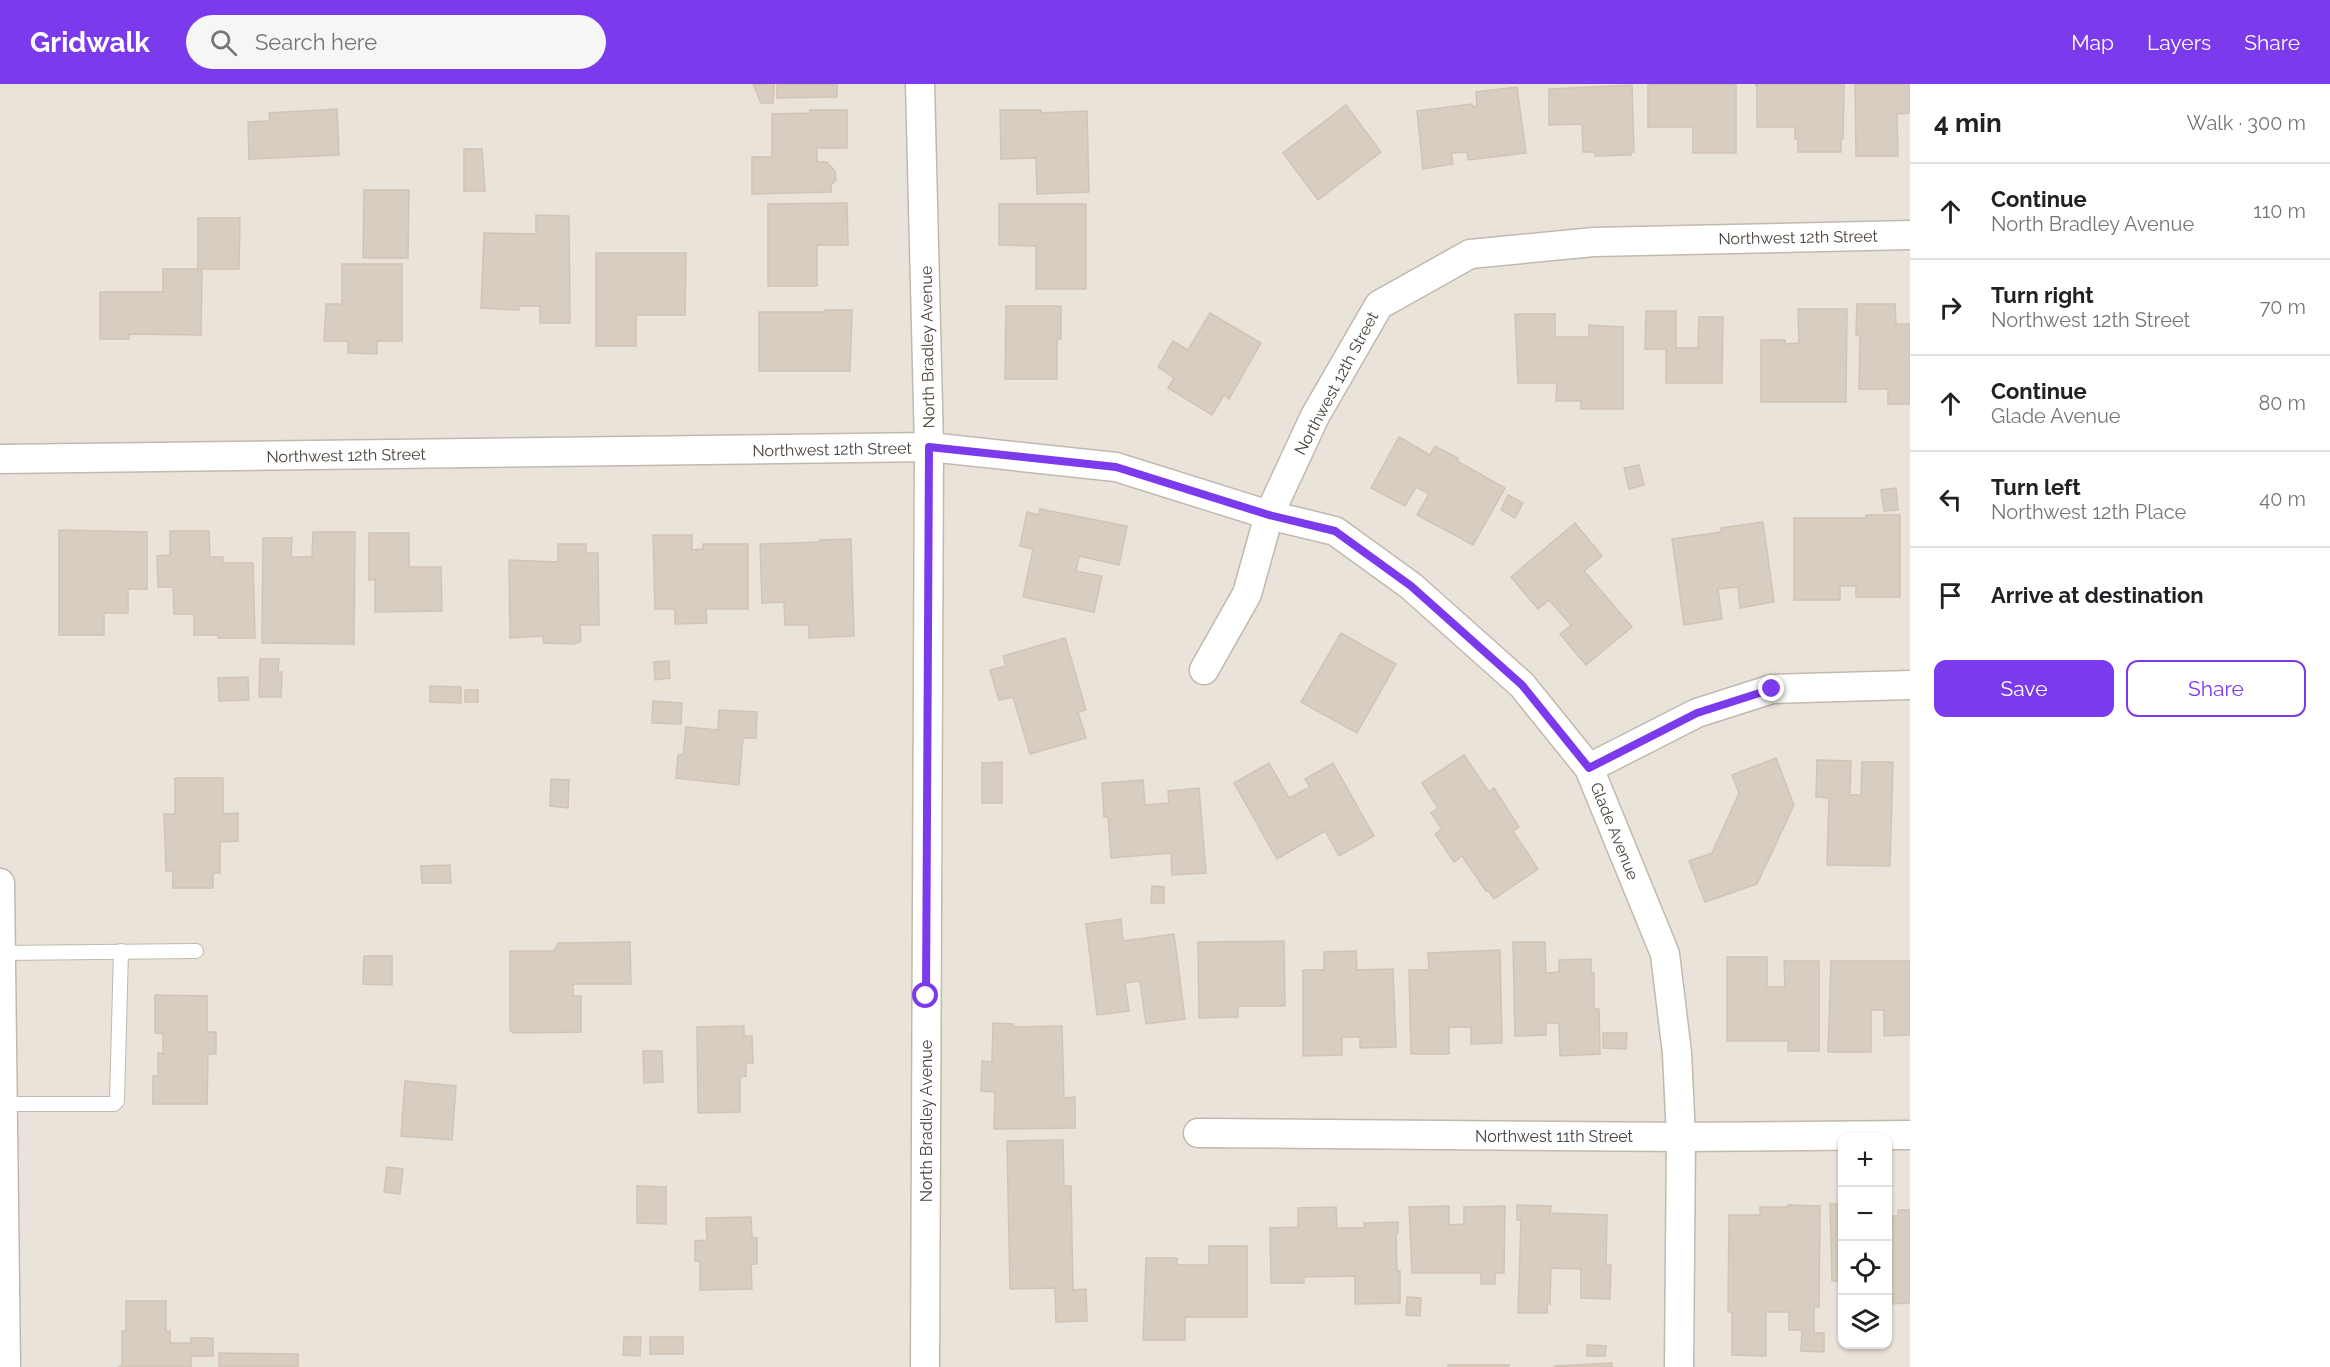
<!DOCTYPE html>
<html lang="en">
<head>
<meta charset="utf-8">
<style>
  body { margin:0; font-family:Raleway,sans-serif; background:#f6f6f6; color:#202124 }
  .controls { position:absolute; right:18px; bottom:18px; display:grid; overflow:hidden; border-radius:12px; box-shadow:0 2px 4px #0004 }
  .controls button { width:54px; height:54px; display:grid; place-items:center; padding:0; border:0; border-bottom:2px solid #e0e0e0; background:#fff; color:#202124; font:30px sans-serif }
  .stop { position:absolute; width:18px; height:18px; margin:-14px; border:4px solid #7c3aed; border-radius:50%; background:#fff }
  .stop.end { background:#7c3aed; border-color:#fff; box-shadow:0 2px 6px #0008 }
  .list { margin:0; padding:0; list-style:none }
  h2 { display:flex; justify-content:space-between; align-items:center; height:78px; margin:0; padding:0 24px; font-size:26px }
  h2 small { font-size:20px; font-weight:400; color:#757577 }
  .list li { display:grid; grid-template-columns:39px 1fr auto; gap:18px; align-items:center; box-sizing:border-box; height:96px; padding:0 24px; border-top:2px solid #e0e0e0 }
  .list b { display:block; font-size:22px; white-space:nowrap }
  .list p { margin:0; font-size:20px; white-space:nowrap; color:#757577 }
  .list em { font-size:20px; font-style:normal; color:#757577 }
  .actions { display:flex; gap:12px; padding:18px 24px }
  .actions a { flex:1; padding:14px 0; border:2px solid #7c3aed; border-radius:12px; text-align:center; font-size:21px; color:#7c3aed }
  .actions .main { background:#7c3aed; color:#fff }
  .icon { flex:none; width:33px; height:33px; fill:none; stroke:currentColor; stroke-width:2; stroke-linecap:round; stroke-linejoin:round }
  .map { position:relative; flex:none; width:1910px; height:1283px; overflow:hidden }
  header { display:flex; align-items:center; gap:36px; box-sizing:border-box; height:84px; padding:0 30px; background:#7c3aed; color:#fff }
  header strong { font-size:28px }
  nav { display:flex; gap:33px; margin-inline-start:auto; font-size:21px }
  .search { width:420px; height:54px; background:#f6f6f6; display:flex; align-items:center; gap:15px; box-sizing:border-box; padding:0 21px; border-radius:33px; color:#757577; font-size:22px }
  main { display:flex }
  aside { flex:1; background:#fff }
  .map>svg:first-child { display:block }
  .residential { fill:#e9e3da; fill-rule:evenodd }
  .building { fill:#d7cdc1; stroke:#d2c4b4; stroke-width:1.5 }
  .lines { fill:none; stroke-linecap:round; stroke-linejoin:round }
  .lane-casing { stroke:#c1b9ae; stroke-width:16 }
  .street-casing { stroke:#c1b9ae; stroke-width:31 }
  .lane { stroke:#fff; stroke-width:14 }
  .street { stroke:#fff; stroke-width:28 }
  .route { stroke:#7c3aed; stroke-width:8 }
  .labels { text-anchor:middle; stroke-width:4.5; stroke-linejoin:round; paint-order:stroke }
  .street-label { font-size:16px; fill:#4a4239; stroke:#fff }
</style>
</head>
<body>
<header>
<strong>Gridwalk</strong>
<div class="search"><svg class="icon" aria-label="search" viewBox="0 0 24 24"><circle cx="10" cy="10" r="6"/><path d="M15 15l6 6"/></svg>Search here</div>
<nav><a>Map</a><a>Layers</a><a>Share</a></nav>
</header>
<main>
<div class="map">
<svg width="1910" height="1283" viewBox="0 0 1910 1283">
  <rect width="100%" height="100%" fill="#f5f2ec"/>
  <path class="residential" d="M 0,0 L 1910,0 L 1910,1283 L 0,1283 ZM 1842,1054 L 1888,1054 L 1888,1260 L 1842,1260 Z"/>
  <g class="building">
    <path d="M 753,0 L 774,0 L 773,19 L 761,19 Z"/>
    <path d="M 777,0 L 837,0 L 837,13 L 777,14 Z"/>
    <path d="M 1648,0 L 1736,0 L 1736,69 L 1693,69 L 1693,43 L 1648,43 Z"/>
    <path d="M 1755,0 L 1844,0 L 1843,55 L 1841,55 L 1841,68 L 1798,68 L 1798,55 L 1795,55 L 1795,43 L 1757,43 L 1757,3 Z"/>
    <path d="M 1855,0 L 1910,0 L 1910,29 L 1897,30 L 1898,72 L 1856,72 Z"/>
    <path d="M 1632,1 L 1634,68 L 1630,68 L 1631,71 L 1595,72 L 1595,68 L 1583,68 L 1582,40 L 1549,41 L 1549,5 Z"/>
    <path d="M 1517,3 L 1526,69 L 1468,76 L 1467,68 L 1451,69 L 1453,80 L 1423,85 L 1417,27 L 1472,20 L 1473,23 L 1477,22 L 1476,8 Z"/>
    <path d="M 1346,21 L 1381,68 L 1318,116 L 1283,69 Z"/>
    <path d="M 337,25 L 339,71 L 249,75 L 248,38 L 270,37 L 269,29 Z"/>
    <path d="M 810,26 L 847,26 L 847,64 L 817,64 L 817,78 L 827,78 L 835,87 L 836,96 L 831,101 L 831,108 L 752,110 L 752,73 L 772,73 L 772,30 L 810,29 Z"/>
    <path d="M 1000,26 L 1041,26 L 1041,29 L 1087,27 L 1089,108 L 1037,110 L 1036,74 L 1001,75 Z"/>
    <path d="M 464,65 L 482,65 L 485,107 L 464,107 Z"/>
    <path d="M 364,106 L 409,106 L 408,174 L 363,174 Z"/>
    <path d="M 847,119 L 848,161 L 817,161 L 817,202 L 768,202 L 768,120 Z"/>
    <path d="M 999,120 L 1086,120 L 1086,205 L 1036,205 L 1036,162 L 999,161 Z"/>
    <path d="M 536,131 L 569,132 L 570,239 L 540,239 L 540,222 L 518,222 L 519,226 L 481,224 L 484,149 L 536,150 Z"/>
    <path d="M 198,134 L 240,134 L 239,185 L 202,185 L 201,251 L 129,250 L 129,255 L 100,255 L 100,208 L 163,208 L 163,185 L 198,185 Z"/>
    <path d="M 596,169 L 686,169 L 685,231 L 636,231 L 636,262 L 596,262 Z"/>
    <path d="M 342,180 L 402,180 L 402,257 L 377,257 L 377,270 L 348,269 L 348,257 L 324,257 L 326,220 L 342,220 Z"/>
    <path d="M 1857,220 L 1895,220 L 1896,240 L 1910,240 L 1910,320 L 1888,320 L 1888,305 L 1859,305 L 1860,251 L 1856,251 Z"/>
    <path d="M 1006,222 L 1061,222 L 1061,255 L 1057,255 L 1057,295 L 1005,295 Z"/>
    <path d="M 1798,225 L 1847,225 L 1846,318 L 1761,318 L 1761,256 L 1785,256 L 1785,260 L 1799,259 Z"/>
    <path d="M 825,226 L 852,226 L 850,287 L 759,287 L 759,228 L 825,228 Z"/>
    <path d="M 1646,227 L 1676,227 L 1676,264 L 1698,264 L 1699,233 L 1723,233 L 1722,299 L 1666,299 L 1666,265 L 1645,265 Z"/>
    <path d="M 1210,229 L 1261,259 L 1229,315 L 1224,311 L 1212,331 L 1168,304 L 1174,294 L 1158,283 L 1173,257 L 1188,266 Z"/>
    <path d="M 1515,230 L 1555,230 L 1555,253 L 1589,253 L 1589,241 L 1623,243 L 1623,325 L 1581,325 L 1581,317 L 1556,317 L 1557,299 L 1518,299 Z"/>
    <path d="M 1399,353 L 1430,371 L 1435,362 L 1458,374 L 1457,377 L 1505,404 L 1473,461 L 1417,431 L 1429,410 L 1416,403 L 1405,422 L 1371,404 Z"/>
    <path d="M 1639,381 L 1644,401 L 1629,405 L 1624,384 Z"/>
    <path d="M 1896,404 L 1898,426 L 1884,427 L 1881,406 Z"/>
    <path d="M 1508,411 L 1523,419 L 1515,434 L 1501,426 Z"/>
    <path d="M 1040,425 L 1127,442 L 1119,481 L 1079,472 L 1076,487 L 1102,492 L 1094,528 L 1023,513 L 1033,465 L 1020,462 L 1027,428 L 1039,431 Z"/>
    <path d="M 1866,431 L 1900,431 L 1900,513 L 1856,513 L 1856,502 L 1840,502 L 1840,516 L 1794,516 L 1794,434 L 1866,434 Z"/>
    <path d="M 1763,438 L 1774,518 L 1740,524 L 1738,503 L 1718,505 L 1722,535 L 1684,541 L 1672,455 L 1721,448 L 1721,444 Z"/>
    <path d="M 1575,439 L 1602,472 L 1584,487 L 1632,543 L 1586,581 L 1560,550 L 1571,541 L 1549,516 L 1538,525 L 1511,493 Z"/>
    <path d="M 59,446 L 147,448 L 147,505 L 128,505 L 128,529 L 104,529 L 104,551 L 59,551 Z"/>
    <path d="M 170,447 L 209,447 L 210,473 L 223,473 L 223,479 L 253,479 L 255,554 L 218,554 L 218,551 L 194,551 L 194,530 L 174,530 L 173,503 L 158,503 L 157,472 L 170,471 Z"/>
    <path d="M 313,448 L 355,448 L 354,560 L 262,559 L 263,454 L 292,454 L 291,473 L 312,473 Z"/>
    <path d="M 369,449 L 409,449 L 409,483 L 441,483 L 442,527 L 375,528 L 375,495 L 369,496 Z"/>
    <path d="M 653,451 L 692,451 L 692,466 L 703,465 L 703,460 L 748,460 L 748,525 L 706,525 L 707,539 L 675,540 L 675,525 L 655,525 Z"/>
    <path d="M 851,455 L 854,552 L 809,554 L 809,541 L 785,541 L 784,518 L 762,519 L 760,460 L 820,458 L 820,456 Z"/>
    <path d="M 558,460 L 586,460 L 586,469 L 598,469 L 599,541 L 580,541 L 581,557 L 575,560 L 544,559 L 543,552 L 510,554 L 509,476 L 558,478 Z"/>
    <path d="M 1341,549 L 1396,580 L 1357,649 L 1301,618 Z"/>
    <path d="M 1065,554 L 1086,626 L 1078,628 L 1086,654 L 1030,670 L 1013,613 L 999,616 L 990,586 L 1006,582 L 1003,572 Z"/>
    <path d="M 260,575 L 279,575 L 278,588 L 282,588 L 281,613 L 259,613 Z"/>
    <path d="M 669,577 L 670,594 L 655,596 L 654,578 Z"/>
    <path d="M 248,593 L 249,616 L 219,617 L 218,594 Z"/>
    <path d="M 430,602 L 461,603 L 461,619 L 430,618 Z"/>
    <rect x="465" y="606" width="13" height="12"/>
    <path d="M 653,617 L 682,619 L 681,640 L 652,639 Z"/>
    <path d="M 719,626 L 757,628 L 756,654 L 743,654 L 739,701 L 676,694 L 678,671 L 683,671 L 686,643 L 718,646 Z"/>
    <path d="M 1464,671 L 1489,708 L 1494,704 L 1519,743 L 1513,747 L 1538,785 L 1494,815 L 1488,806 L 1486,807 L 1462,772 L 1454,778 L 1435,750 L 1442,745 L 1431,729 L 1438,724 L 1422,699 Z"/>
    <path d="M 1776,674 L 1794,721 L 1757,800 L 1705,818 L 1689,777 L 1712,769 L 1739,709 L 1732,691 Z"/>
    <path d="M 1817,676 L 1851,677 L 1850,711 L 1861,711 L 1862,678 L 1893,678 L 1890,782 L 1827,781 L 1829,714 L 1816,713 Z"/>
    <path d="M 1002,678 L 1002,719 L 982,719 L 982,679 Z"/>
    <path d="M 1269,679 L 1289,714 L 1310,703 L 1305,695 L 1333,679 L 1374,752 L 1339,772 L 1325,747 L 1277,775 L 1234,699 Z"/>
    <path d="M 175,694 L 223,694 L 223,730 L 238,729 L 238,757 L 220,758 L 220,789 L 213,789 L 213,804 L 173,804 L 173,787 L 166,787 L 164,730 L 175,730 Z"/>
    <path d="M 551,695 L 569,696 L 568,724 L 550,722 Z"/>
    <path d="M 1143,696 L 1145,721 L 1169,719 L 1168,707 L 1199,704 L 1206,789 L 1172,791 L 1171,769 L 1111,774 L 1108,733 L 1104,733 L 1102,699 Z"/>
    <path d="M 450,781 L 451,799 L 422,799 L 421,782 Z"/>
    <path d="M 1152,802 L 1164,803 L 1164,819 L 1151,819 Z"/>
    <path d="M 1121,835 L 1123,857 L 1174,850 L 1185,935 L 1146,940 L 1140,897 L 1125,899 L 1129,927 L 1097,931 L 1086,840 Z"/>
    <path d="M 1284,857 L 1285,922 L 1238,922 L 1238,933 L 1199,934 L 1198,858 Z"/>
    <path d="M 630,858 L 631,900 L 573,900 L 573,912 L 581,912 L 581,948 L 514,949 L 510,946 L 510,867 L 554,867 L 558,859 Z"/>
    <path d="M 1513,858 L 1545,858 L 1546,889 L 1559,888 L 1559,876 L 1591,875 L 1591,889 L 1594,889 L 1594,925 L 1599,925 L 1600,970 L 1560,972 L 1559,939 L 1546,939 L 1546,951 L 1515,952 Z"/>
    <path d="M 1500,866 L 1502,959 L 1471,960 L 1471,943 L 1449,943 L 1449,970 L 1411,970 L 1409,886 L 1429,886 L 1428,869 Z"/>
    <path d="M 1356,867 L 1357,886 L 1393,885 L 1396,963 L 1360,964 L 1360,953 L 1342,953 L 1342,971 L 1303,972 L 1303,886 L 1324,886 L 1324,868 Z"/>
    <path d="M 364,872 L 392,872 L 392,901 L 363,900 Z"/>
    <path d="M 1727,873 L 1767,873 L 1767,903 L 1785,903 L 1784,877 L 1819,877 L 1819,967 L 1788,967 L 1788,957 L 1727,957 Z"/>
    <path d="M 1831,877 L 1910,877 L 1910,951 L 1884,952 L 1884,926 L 1871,926 L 1871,968 L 1828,968 Z"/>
    <path d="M 155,911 L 207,912 L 207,948 L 216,948 L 216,970 L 208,970 L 207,1020 L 153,1020 L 153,992 L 158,992 L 158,969 L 163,970 L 163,950 L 155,949 Z"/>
    <path d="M 993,939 L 1013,940 L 1013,943 L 1062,942 L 1064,1014 L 1075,1013 L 1075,1044 L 994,1045 L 995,1008 L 981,1007 L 982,977 L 992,978 Z"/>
    <path d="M 744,942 L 744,952 L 752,952 L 753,979 L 746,979 L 746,992 L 740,993 L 740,1028 L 698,1029 L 697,943 Z"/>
    <path d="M 1603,949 L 1627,949 L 1626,965 L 1603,964 Z"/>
    <path d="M 643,967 L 662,967 L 663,998 L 644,999 Z"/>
    <path d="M 405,997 L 456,1002 L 452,1056 L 401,1052 Z"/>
    <path d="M 1063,1056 L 1064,1102 L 1071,1102 L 1073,1206 L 1086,1205 L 1087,1237 L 1056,1238 L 1055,1204 L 1010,1205 L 1007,1057 Z"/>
    <path d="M 387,1083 L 403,1085 L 400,1110 L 384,1108 Z"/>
    <path d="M 637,1102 L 666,1103 L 666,1140 L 637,1139 Z"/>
    <path d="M 1830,1120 L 1842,1120 L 1842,1197 L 1832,1197 Z"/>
    <path d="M 1517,1121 L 1551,1122 L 1550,1129 L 1607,1131 L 1606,1181 L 1611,1181 L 1610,1215 L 1581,1214 L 1581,1185 L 1551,1184 L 1550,1220 L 1547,1220 L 1547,1229 L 1518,1229 L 1521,1136 L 1517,1136 Z"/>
    <path d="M 1788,1121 L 1820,1122 L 1819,1223 L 1814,1223 L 1814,1249 L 1824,1249 L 1824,1268 L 1801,1267 L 1802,1246 L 1789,1246 L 1789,1228 L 1766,1228 L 1766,1272 L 1732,1271 L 1732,1228 L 1728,1228 L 1729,1131 L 1760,1131 L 1760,1123 L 1788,1123 Z"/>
    <path d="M 1449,1122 L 1449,1141 L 1464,1140 L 1464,1123 L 1505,1122 L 1504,1189 L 1495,1189 L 1495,1200 L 1481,1200 L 1481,1189 L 1412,1189 L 1409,1123 Z"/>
    <path d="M 1336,1123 L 1337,1144 L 1365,1144 L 1364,1139 L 1398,1138 L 1398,1149 L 1396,1149 L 1397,1187 L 1400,1187 L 1400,1219 L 1355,1220 L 1355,1192 L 1304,1193 L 1304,1199 L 1271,1199 L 1270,1144 L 1298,1143 L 1298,1124 Z"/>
    <path d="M 1898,1126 L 1910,1126 L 1910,1219 L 1888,1220 L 1888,1132 L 1898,1132 Z"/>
    <path d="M 751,1133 L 752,1154 L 757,1154 L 757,1180 L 751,1180 L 752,1205 L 700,1206 L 700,1177 L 695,1177 L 695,1157 L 707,1156 L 706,1134 Z"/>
    <path d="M 1209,1162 L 1247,1162 L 1247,1233 L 1185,1233 L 1185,1256 L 1143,1256 L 1146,1174 L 1177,1174 L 1177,1181 L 1209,1181 Z"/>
    <path d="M 1407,1213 L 1421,1214 L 1420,1232 L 1406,1231 Z"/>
    <path d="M 126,1217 L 166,1217 L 166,1247 L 170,1247 L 170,1259 L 191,1259 L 191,1254 L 213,1254 L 213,1272 L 191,1272 L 191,1283 L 118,1283 L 122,1281 L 122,1247 L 126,1247 Z"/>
    <path d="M 624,1253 L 641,1253 L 640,1272 L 623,1271 Z"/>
    <rect x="650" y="1253" width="33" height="17"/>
    <path d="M 1587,1261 L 1606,1262 L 1605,1272 L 1587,1272 Z"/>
    <path d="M 219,1269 L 298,1270 L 298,1283 L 219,1283 Z"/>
    <path d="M 1612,1279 L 1612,1283 L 1555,1283 L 1555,1282 Z"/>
    <rect x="1448" y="1281" width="61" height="2"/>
  </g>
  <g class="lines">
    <g class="lane-casing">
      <g id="lane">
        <path d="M 1,869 L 196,867"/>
        <path d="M 3,1020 L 114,1020 L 117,1017 L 121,867"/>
      </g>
    </g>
    <g class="street-casing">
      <g id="street">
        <path d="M 920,0 L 929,363 L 925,1283"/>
        <path d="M 0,375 L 929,363 L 1116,383 L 1269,431 L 1335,447 L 1411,502 L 1522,601 L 1589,684 L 1665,870 L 1677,969 L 1681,1053 L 1679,1283"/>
        <path d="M 1204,586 L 1247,510 L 1269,431 L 1315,332 L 1379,221 L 1470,170 L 1594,158 L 1910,151"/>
        <path d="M 1589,684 L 1697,629 L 1772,605 L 1910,601"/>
        <path d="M 0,799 L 6,1283"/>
        <path d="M 1198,1049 L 1681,1053 L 1910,1051"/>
      </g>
    </g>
    <use href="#lane" class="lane"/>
    <use href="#street" class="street"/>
  </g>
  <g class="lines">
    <path class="route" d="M 926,912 L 929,363 L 1116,383 L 1269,431 L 1335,447 L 1411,502 L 1522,601 L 1589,684 L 1697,629 L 1772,605"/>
  </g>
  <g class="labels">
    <g class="street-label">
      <text transform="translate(1798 153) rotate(-1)" y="6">Northwest 12th Street</text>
      <text transform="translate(927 263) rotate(-91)" y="6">North Bradley Avenue</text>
      <text transform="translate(1336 299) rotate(-62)" y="6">Northwest 12th Street</text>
      <text transform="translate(832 365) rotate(-1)" y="6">Northwest 12th Street</text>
      <text transform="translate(346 371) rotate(-1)" y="6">Northwest 12th Street</text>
      <text transform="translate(1615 747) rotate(68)" y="6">Glade Avenue</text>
      <text transform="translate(926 1037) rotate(-90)" y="6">North Bradley Avenue</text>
      <text x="1554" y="1058">Northwest 11th Street</text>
    </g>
  </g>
</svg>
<div class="controls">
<button>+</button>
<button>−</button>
<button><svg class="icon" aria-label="locate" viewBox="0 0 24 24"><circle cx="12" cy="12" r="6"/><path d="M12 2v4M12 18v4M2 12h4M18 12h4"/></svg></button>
<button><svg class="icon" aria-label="layers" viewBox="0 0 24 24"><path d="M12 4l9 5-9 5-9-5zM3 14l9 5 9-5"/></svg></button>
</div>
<div class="stop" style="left:926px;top:912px"></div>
<div class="stop end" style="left:1772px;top:605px"></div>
</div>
<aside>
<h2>4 min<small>Walk · 300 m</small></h2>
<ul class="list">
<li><svg class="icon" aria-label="ahead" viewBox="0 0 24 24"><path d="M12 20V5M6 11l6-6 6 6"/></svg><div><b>Continue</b><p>North Bradley Avenue</p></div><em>110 m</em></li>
<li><svg class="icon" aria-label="right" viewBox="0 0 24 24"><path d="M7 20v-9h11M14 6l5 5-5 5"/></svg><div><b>Turn right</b><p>Northwest 12th Street</p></div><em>70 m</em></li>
<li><svg class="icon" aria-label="ahead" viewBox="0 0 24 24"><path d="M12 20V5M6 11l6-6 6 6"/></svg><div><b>Continue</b><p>Glade Avenue</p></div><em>80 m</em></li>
<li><svg class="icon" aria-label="left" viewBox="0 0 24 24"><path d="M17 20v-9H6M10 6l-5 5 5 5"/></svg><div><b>Turn left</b><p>Northwest 12th Place</p></div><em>40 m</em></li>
<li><svg class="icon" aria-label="arrive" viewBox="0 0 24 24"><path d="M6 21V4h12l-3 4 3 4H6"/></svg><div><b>Arrive at destination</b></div></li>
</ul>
<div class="actions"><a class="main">Save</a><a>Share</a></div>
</aside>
</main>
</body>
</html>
